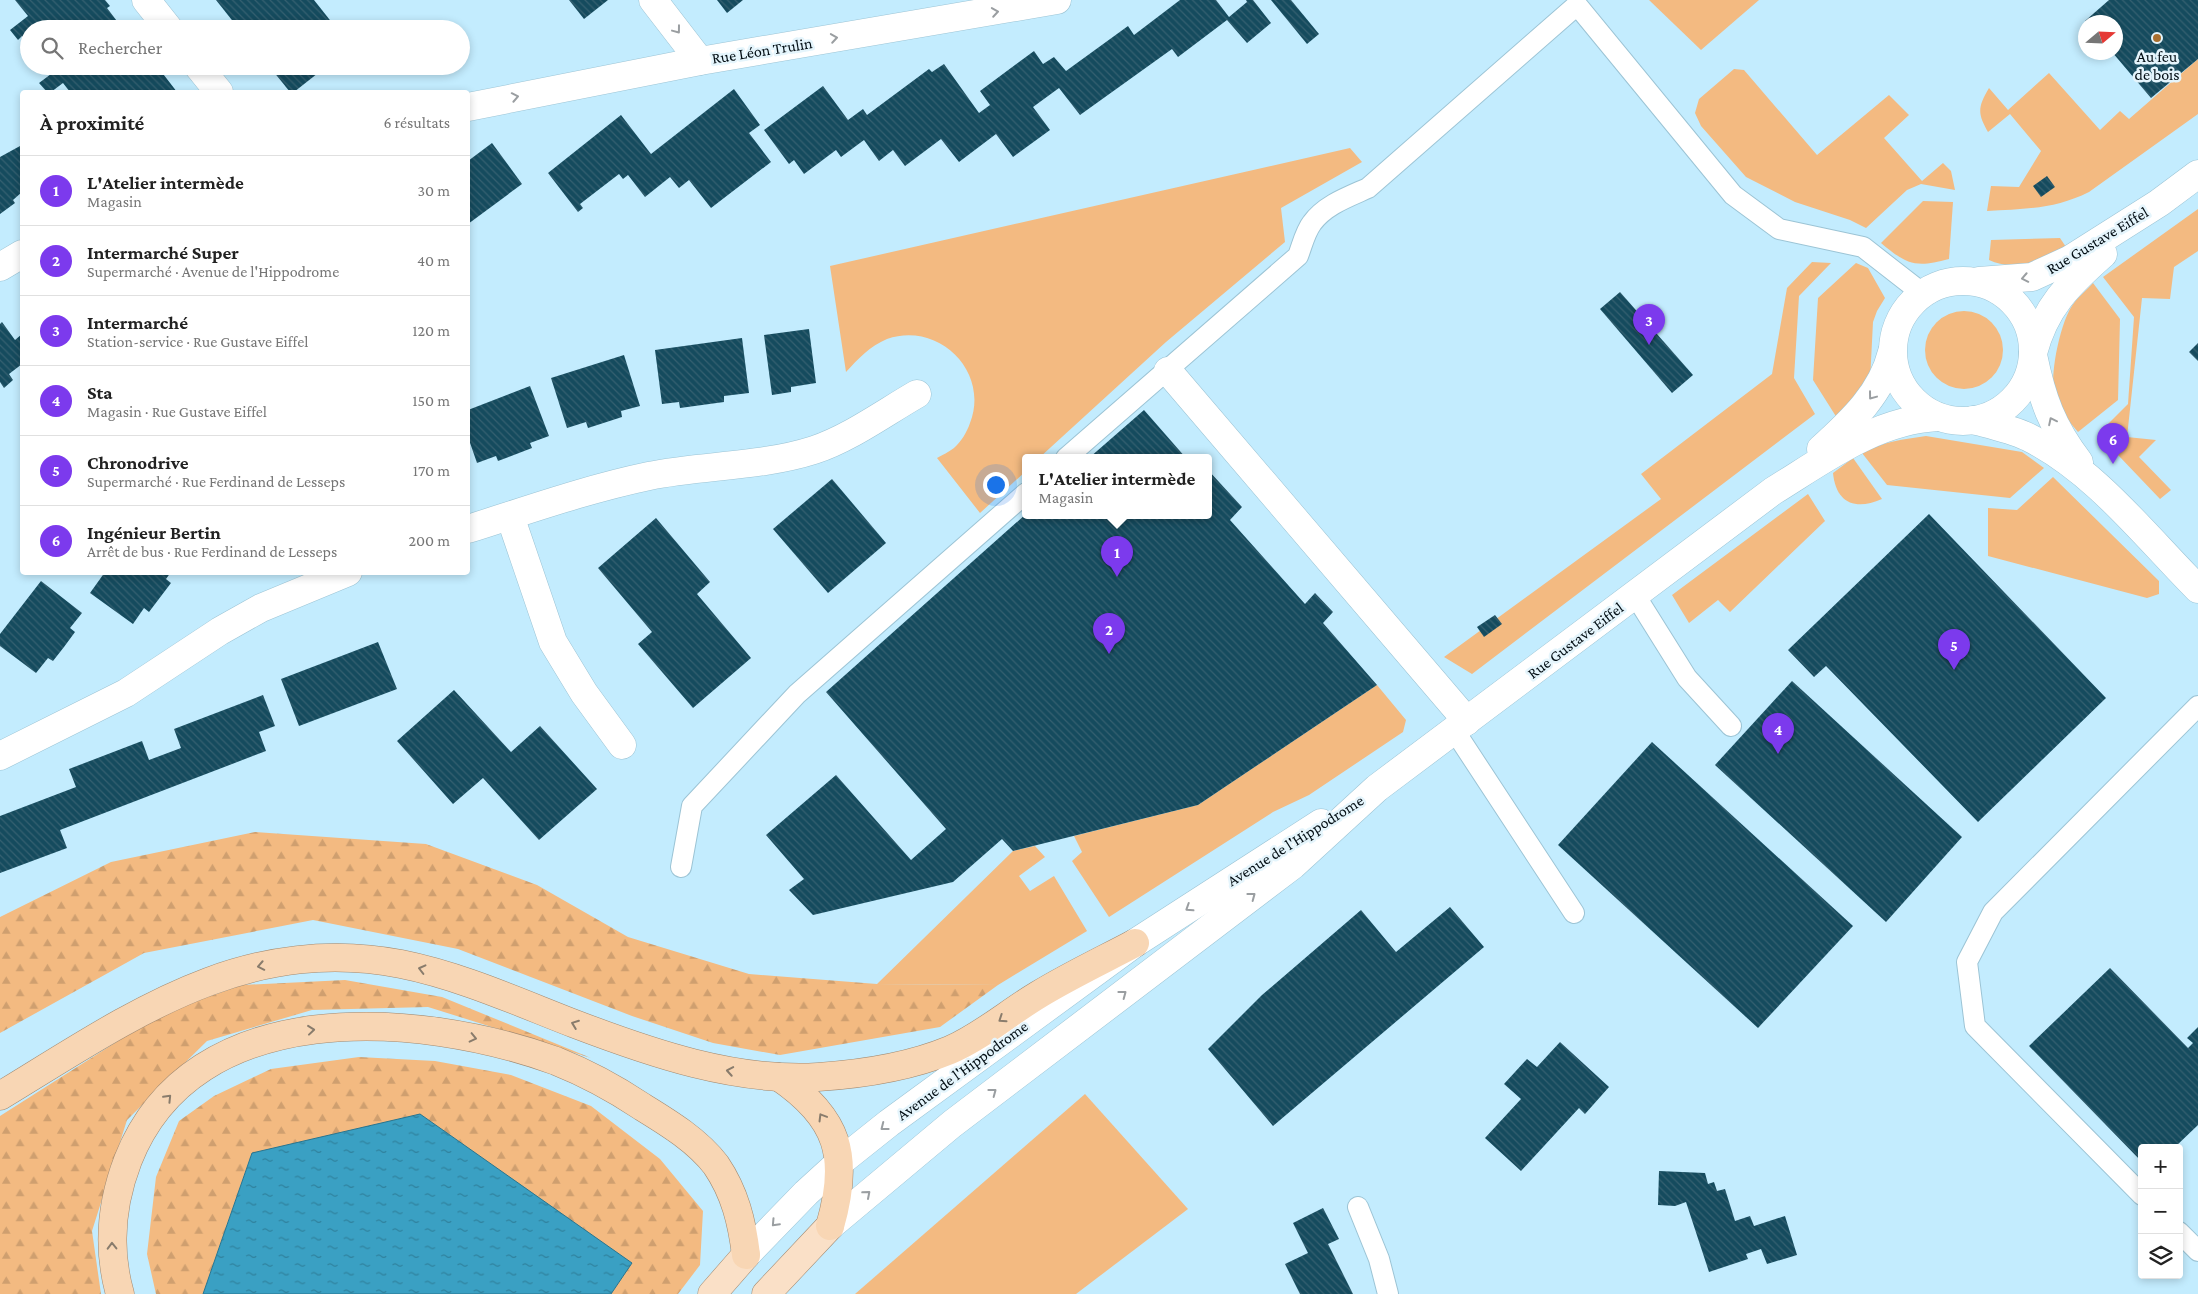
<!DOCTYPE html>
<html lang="fr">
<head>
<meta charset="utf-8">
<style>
  body { margin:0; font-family:"Crimson Pro",serif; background:#f6f6f6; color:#222 }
  .controls { position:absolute; right:15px; bottom:15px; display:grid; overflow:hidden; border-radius:5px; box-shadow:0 2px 8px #0003 }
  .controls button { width:45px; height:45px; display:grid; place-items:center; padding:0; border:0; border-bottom:1px solid #e0e0e0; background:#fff; color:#222; font:25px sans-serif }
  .compass { position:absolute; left:2078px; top:15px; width:45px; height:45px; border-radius:50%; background:#fff; box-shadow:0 2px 8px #0003; rotate:71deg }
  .you { position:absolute; left:995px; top:484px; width:18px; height:18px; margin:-12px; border:4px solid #fff; border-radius:50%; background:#1a73e8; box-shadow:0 0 0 8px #1a73e833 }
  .badge { display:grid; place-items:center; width:32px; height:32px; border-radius:50%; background:#7c3aed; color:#fff; font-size:16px; font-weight:700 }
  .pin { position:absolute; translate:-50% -41px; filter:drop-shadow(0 1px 2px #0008) }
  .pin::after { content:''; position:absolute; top:26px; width:18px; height:15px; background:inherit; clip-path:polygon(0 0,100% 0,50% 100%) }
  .popup { position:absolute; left:1022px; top:454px; width:190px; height:65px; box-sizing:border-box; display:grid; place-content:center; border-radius:5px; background:#fff; filter:drop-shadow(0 1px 4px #0005); font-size:16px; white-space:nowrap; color:#767676 }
  .popup b { font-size:19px; color:#222 }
  .popup::after { content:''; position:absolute; left:50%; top:100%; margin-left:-10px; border:10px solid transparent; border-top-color:#fff }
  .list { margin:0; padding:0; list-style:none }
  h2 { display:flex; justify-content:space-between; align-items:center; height:65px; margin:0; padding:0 20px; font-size:21px }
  h2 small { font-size:16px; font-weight:400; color:#767676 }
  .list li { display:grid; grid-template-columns:32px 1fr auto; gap:15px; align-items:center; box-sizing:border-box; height:70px; padding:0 20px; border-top:1px solid #e0e0e0 }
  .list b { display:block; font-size:19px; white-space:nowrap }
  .list p { margin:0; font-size:16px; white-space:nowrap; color:#767676 }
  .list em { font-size:16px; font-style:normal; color:#767676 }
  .icon { flex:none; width:28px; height:28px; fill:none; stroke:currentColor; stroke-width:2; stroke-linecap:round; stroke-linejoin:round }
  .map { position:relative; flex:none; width:2198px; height:1294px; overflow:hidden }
  .search { position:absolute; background:#fff; box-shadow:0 2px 8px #0003; left:20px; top:20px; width:450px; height:55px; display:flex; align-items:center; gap:12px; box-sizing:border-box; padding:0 18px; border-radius:28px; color:#767676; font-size:19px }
  .panel { position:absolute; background:#fff; box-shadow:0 2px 8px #0003; left:20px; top:90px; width:450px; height:485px; border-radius:5px }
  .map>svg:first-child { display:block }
  .green { fill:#f3ba81 }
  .forest { fill:url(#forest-firs) }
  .water { fill:url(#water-ripples); stroke:#29748e }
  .building { fill:url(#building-back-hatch) }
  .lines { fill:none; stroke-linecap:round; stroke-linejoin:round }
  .service-casing { stroke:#9cc4d5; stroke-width:22 }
  .minor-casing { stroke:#9cc4d5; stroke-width:29 }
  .secondary-casing { stroke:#9cc4d5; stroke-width:29 }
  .primary-casing { stroke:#a18970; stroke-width:29 }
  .trunk-casing { stroke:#a18970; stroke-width:29 }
  .service { stroke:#fff; stroke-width:20 }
  .minor { stroke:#fff; stroke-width:28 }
  .secondary { stroke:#fff; stroke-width:28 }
  .primary { stroke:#fae0c7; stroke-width:28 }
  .trunk { stroke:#f8d6b4; stroke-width:28 }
  .oneway { stroke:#9a9ea1 }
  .oneway2 { stroke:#897c6c }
  .poi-dot { fill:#a96f2f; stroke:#e5f5fc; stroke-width:2 }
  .labels { text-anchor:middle; stroke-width:5; stroke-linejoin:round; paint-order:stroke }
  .street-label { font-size:16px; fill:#020d13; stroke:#e5f5fc }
  .poi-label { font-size:16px; fill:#020d13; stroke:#e5f5fc }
</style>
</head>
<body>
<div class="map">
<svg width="2198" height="1294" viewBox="0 0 2198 1294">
  <defs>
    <pattern id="forest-firs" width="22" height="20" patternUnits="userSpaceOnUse" patternTransform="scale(1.25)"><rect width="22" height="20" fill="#f3ba81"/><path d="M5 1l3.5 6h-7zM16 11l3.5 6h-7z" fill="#cf9f6f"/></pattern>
    <pattern id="water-ripples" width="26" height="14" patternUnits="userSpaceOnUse" patternTransform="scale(1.25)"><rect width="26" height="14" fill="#3aa0c3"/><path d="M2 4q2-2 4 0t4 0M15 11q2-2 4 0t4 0" fill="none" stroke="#2f819d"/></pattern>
    <pattern id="building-back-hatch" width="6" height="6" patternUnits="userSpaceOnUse" patternTransform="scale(1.25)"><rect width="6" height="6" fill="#154b5e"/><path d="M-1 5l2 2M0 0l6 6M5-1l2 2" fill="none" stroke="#356070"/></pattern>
  </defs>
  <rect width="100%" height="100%" fill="#c3ecfe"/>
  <g class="green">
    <path d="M 1649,0 L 1759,0 L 1701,50 Z"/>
    <path d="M 2198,59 L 2198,114 L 2089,192 C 2055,209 2025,209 1987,211 L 1991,186 L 2019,187 L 2041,151 L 2010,114 L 1988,132 C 1977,113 1978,107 1989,88 L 2008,110 L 2049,73 L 2100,130 L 2120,111 L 2129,119 Z"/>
    <path d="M 1734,69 L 1744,70 L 1817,155 L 1889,95 L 1909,115 L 1884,138 L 1922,181 L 1943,163 L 1951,171 L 1955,190 L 1921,184 L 1907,190 L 1866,228 L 1850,220 L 1795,202 L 1746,177 L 1701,126 L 1695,113 L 1699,99 Z"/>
    <path d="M 1350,148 L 1362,162 L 1281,208 L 1285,242 L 1166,342 L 1039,458 L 1026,458 L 1026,471 L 980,513 L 937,458 C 942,455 949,452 954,448 C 961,442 967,432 970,423 C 990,372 939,321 887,339 C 870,346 858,359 846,372 L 830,266 Z"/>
    <path d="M 1923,201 L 1953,202 L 1949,259 C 1916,268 1907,265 1881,243 Z"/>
    <path d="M 2198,209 L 2198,251 L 2174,267 L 2170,299 L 2142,298 L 2127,437 L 2156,440 L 2139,457 L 2171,490 L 2160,499 L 2098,434 L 2128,404 L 2134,317 L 2103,277 Z"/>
    <path d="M 2060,238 L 2068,250 C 2044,260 2013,272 1989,260 L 1991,240 Z"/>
    <path d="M 1812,262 L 1831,263 L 1799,296 L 1794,378 L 1815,414 L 1472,674 L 1444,657 L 1661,499 L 1641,474 L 1772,374 L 1787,288 Z"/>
    <path d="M 1856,263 L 1868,268 L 1885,298 L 1877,311 L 1873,322 L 1870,381 L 1837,418 L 1813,380 L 1818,298 Z"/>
    <path d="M 2093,283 L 2120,319 L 2118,400 L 2078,432 C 2068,420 2057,408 2054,393 C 2050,372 2061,319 2074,303 C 2079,296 2087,290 2093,283 Z"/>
    <circle cx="1964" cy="350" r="39"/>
    <path d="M 1926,436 L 2022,452 L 2044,468 L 2010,498 L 1887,485 L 1862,453 C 1882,442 1904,439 1926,436 Z"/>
    <path d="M 1853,458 L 1882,499 C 1855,511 1836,503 1833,473 Z"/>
    <path d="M 2053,477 L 2159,581 L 2159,594 L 2147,598 L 1988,556 L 1988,508 L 2017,510 Z"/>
    <path d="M 1808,494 L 1825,521 L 1730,612 L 1718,600 L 1689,623 L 1672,595 Z"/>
    <path d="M 1377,685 L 1406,720 L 1403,732 L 1309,795 L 1273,812 L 1109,917 L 1072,861 L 1082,852 L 1074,836 L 1198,805 Z"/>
    <path d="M 1035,846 L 1045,857 L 1019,876 L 1030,891 L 1054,876 L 1087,931 L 998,985 L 877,984 L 1013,851 Z"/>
    <path d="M 1085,1094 L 1188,1209 L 1076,1294 L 855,1294 Z"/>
  </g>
  <g class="forest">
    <path d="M 255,832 L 426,844 L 537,885 L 628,937 L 749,974 L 877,984 L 998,985 L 940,1027 L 780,1055 L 713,1043 L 632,1016 L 458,949 L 313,920 L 144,953 L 0,1033 L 0,917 L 111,862 Z"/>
    <path d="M 345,980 L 442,997 L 591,1058 L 428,1007 L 312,1010 L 207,1041 L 127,1120 L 92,1231 L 101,1294 L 0,1294 L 0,1116 L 162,1013 L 242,985 Z"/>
    <path d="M 359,1057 L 435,1061 L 511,1075 L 591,1106 L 660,1159 L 703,1211 L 700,1265 L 678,1294 L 611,1294 L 631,1263 L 252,1153 L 203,1294 L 156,1294 L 147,1254 L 156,1177 L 179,1121 L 214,1096 L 271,1069 Z"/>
  </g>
  <path class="water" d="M 420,1114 L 632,1263 L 611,1294 L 203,1294 L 252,1153 Z"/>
  <g class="building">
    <path d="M 15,0 L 105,0 L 110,6 L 107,8 L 123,29 L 29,29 L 29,44 L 22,36 L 18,40 L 10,30 L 28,16 Z"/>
    <path d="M 216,0 L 314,0 L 337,29 L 239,29 Z"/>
    <path d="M 569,0 L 608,0 L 584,19 Z"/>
    <path d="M 717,0 L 743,0 L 727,13 Z"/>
    <path d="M 1180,0 L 1216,0 L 1229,17 L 1247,2 L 1246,0 L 1253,0 L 1271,23 L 1247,43 L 1227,20 L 1178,57 L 1172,49 L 1080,115 L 1059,88 L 1033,107 L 1050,130 L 1013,157 L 996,134 L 959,162 L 941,139 L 905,166 L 893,150 L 879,161 L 864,140 L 841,157 L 836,150 L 804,174 L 794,160 L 789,164 L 764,130 L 823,86 L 848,120 L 863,109 L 867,115 L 929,69 L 932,72 L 944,64 L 979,113 L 990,105 L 980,91 L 1034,51 L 1043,64 L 1054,57 L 1066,71 L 1128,26 L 1134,35 Z"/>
    <path d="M 1271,0 L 1291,0 L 1319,34 L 1307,44 Z"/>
    <path d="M 2109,0 L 2198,0 L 2198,59 L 2151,98 L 2112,52 L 2116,52 L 2116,22 L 2087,22 L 2085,21 Z"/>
    <path d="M 46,66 L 157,66 L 177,92 L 70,92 L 63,83 L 51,92 L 47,92 L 39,83 L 51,74 Z"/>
    <path d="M 269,66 L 327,66 L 294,92 L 290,92 Z"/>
    <path d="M 734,89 L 760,125 L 749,133 L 771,162 L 711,208 L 689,180 L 679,188 L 670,177 L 645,197 L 628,175 L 623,179 L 619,174 L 580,204 L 583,208 L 578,212 L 548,173 L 621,115 L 651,154 Z"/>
    <path d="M 492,143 L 522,184 L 468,224 L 468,161 Z"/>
    <path d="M 20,146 L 22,149 L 22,192 L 13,200 L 15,203 L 0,214 L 0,157 Z"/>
    <path d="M 2047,176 L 2055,187 L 2041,197 L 2033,186 Z"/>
    <path d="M 1620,292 L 1693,375 L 1672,393 L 1600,309 Z"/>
    <path d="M 2,322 L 15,340 L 22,334 L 22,364 L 9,374 L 13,380 L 4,388 L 0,382 L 0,324 Z"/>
    <path d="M 809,329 L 816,383 L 791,387 L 791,392 L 772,395 L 764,335 Z"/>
    <path d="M 742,338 L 749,393 L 724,396 L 724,402 L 680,408 L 679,402 L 662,404 L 655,350 Z"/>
    <path d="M 2198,343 L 2198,361 L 2189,352 Z"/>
    <path d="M 624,355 L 640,406 L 621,411 L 622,417 L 588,428 L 586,422 L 567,428 L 551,378 Z"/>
    <path d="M 530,386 L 549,436 L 530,443 L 532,448 L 498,461 L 496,456 L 477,463 L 468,437 L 468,410 Z"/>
    <path d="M 1144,410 L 1186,458 L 1089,458 Z"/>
    <path d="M 1208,470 L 1242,507 L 1230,520 L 1305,604 L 1315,593 L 1333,612 L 1323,623 L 1377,685 L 1198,805 L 1013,851 L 1002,839 L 953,882 L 813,915 L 789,890 L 804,879 L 766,835 L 836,775 L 911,860 L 946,829 L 826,692 L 1026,514 L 1208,516 Z"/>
    <path d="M 832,479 L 886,543 L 828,593 L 773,529 Z"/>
    <path d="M 1929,514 L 2106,698 L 1978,822 L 1826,666 L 1814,677 L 1788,650 Z"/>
    <path d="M 656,518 L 710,582 L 697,594 L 751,658 L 693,708 L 638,644 L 652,632 L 598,568 Z"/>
    <path d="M 105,572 L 171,572 L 166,579 L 171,583 L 149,612 L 144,608 L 133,624 L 90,593 Z"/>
    <path d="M 41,581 L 82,613 L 70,628 L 75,632 L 64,647 L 53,661 L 48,658 L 36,673 L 0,646 L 0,634 Z"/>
    <path d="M 1495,615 L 1502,624 L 1484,637 L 1477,627 Z"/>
    <path d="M 378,642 L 397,689 L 299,726 L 281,679 Z"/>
    <path d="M 1792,681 L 1962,837 L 1886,922 L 1715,765 Z"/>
    <path d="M 454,690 L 511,752 L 540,726 L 597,789 L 539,840 L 483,778 L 453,804 L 397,741 Z"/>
    <path d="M 263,695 L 275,726 L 259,732 L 266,751 L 60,830 L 67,848 L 0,873 L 0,816 L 76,787 L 69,769 L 142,741 L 149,760 L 181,748 L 174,729 Z"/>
    <path d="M 1652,742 L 1853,926 L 1758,1028 L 1558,845 Z"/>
    <path d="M 1450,907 L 1484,947 L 1273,1126 L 1208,1049 L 1262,995 L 1361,910 L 1396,952 Z"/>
    <path d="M 2110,968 L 2188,1048 L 2193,1043 L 2187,1038 L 2198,1027 L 2198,1125 L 2174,1148 L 2142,1148 L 2142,1162 L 2029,1046 Z"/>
    <path d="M 1560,1042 L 1609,1087 L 1585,1114 L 1579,1108 L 1521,1171 L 1485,1138 L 1521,1099 L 1504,1084 L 1527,1059 L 1537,1067 Z"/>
    <path d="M 1659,1171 L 1705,1173 L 1708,1184 L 1714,1182 L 1717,1191 L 1725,1189 L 1735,1221 L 1750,1216 L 1754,1226 L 1785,1216 L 1797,1255 L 1767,1264 L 1761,1249 L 1746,1254 L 1748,1259 L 1709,1272 L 1686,1202 L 1675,1206 L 1658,1205 Z"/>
    <path d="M 1323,1208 L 1339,1239 L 1328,1244 L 1353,1294 L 1300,1294 L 1285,1264 L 1308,1253 L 1293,1223 Z"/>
  </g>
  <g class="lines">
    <g class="service-casing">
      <g id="service">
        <path d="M 1066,458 L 1298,256 C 1302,246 1305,232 1312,223 C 1325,205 1348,197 1368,188 L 1577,5 L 1733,195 L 1779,229 L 1863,247 L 1922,293"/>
        <path d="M 1635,595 L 1687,678 L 1731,726"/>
        <path d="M 1454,730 L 1574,913"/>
        <path d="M 681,867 L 692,806 L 797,694 L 1026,493"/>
        <path d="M 2142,1195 L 1975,1026 L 1967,962 L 1993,912 L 2198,706"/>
        <path d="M 1358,1207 L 1379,1259 L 1388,1294"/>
        <path d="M 2179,1232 L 2198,1251"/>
      </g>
    </g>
    <g class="minor-casing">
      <g id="minor">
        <path d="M 146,0 L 169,29"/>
        <path d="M 653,0 L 700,61"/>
        <path d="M 198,66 L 219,92"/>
        <path d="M 468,107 L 700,61 L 1057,0"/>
        <path d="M 0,267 L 22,254"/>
        <path d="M 2033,355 C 2042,399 2052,427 2079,462"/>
        <path d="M 1168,371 L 1467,721"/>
        <path d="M 1973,420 C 1992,425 2011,429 2028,437 C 2096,471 2145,536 2198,589"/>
        <path d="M 510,516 L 553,642 L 584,693 L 622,745"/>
        <path d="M 468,529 C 528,510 587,489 649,476 C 703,465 761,467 814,450 C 850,438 884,413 917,394"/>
        <path d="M 0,756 L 126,693 L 220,631 L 261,608 L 348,572"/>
      </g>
    </g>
    <g class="secondary-casing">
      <g id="secondary">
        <circle cx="1963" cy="351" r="70"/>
        <path d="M 1979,281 L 2032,277 L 2069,260 L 2159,203 L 2198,174"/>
        <path d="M 2033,353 C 2045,307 2068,285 2103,254"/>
        <path d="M 1821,449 C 1852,421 1882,393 1892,352"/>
        <path d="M 830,1226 L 952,1124 L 1293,865 L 1377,788 L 1773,491 C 1825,459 1876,420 1938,417"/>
        <path d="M 746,1255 L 806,1193 L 840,1162 L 889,1123 L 1135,943 L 1321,823"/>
      </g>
    </g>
    <g class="primary-casing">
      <g id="primary">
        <path d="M 712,1294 L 746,1255"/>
        <path d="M 766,1294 L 830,1226"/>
      </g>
    </g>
    <g class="trunk-casing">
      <g id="trunk">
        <path d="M 779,1077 C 839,1118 850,1157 830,1226"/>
        <path d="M 0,1096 C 127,1019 243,933 401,964 C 461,976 518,1002 575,1024 C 651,1053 735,1082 818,1077 C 863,1074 909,1067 950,1050 C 982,1036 1008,1013 1038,995 C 1069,976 1103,960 1135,943"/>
        <path d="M 120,1294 C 107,1248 111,1204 128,1160 C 193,994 419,1011 556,1061 C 586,1073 614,1088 641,1106 C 667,1122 697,1140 716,1165 C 735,1193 742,1222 746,1255"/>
      </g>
    </g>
    <use href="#service" class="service"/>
    <use href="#minor" class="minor"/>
    <use href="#secondary" class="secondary"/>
    <use href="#primary" class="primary"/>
    <use href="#trunk" class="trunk"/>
  </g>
  <defs><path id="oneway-chevron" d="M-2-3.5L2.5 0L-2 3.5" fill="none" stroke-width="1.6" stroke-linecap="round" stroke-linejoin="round" transform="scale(1.25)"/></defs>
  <g class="oneway">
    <use href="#oneway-chevron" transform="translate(995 12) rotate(-9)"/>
    <use href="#oneway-chevron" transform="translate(677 30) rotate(53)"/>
    <use href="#oneway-chevron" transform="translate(834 38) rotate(-9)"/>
    <use href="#oneway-chevron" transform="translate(515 97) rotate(-11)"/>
    <use href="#oneway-chevron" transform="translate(2025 278) rotate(169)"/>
    <use href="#oneway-chevron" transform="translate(1872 396) rotate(127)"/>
    <use href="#oneway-chevron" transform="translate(2052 421) rotate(-116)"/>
    <use href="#oneway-chevron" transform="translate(1252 896) rotate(-37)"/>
    <use href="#oneway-chevron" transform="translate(1189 908) rotate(147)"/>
    <use href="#oneway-chevron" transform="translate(1123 994) rotate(-37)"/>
    <use href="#oneway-chevron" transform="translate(993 1092) rotate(-37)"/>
    <use href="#oneway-chevron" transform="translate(884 1127) rotate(142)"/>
    <use href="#oneway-chevron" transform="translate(867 1194) rotate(-41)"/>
    <use href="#oneway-chevron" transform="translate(775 1223) rotate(133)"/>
  </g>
  <g class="oneway2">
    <use href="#oneway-chevron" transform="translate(261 966) rotate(169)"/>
    <use href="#oneway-chevron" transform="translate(422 969) rotate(-166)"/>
    <use href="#oneway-chevron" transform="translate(1002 1019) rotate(146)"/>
    <use href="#oneway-chevron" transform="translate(575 1024) rotate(-159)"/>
    <use href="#oneway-chevron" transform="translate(311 1030) rotate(-6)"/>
    <use href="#oneway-chevron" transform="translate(473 1038) rotate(13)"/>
    <use href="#oneway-chevron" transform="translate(730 1071) rotate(-170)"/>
    <use href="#oneway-chevron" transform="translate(168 1098) rotate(-46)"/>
    <use href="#oneway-chevron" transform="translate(822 1117) rotate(-121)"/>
    <use href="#oneway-chevron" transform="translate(112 1246) rotate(-91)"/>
  </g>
  <circle class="poi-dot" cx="2157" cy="38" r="5"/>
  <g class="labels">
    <g class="street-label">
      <text transform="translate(762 50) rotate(-9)" y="6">Rue Léon Trulin</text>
      <text transform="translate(2097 240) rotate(-31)" y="6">Rue Gustave Eiffel</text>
      <text transform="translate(1575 640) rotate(-37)" y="6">Rue Gustave Eiffel</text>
      <text transform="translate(1295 840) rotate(-32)" y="6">Avenue de l'Hippodrome</text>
      <text transform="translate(962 1070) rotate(-36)" y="6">Avenue de l'Hippodrome</text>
    </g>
    <g class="poi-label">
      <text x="2157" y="62">Au feu<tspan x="2157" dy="18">de bois</tspan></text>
    </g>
  </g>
</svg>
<div class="controls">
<button>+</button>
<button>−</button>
<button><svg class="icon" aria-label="layers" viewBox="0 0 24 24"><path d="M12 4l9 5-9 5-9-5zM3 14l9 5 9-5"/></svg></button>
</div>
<svg class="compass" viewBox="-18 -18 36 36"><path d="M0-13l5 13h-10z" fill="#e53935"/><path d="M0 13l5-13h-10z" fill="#767676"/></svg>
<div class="you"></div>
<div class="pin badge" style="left:1117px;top:577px">1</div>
<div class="popup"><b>L'Atelier intermède</b>Magasin</div>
<div class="pin badge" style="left:1109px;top:654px">2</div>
<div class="pin badge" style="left:1649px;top:345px">3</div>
<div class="pin badge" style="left:1778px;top:754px">4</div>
<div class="pin badge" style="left:1954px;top:670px">5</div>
<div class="pin badge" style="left:2113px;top:464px">6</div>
<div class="search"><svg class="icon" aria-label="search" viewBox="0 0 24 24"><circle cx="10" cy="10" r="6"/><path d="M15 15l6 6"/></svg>Rechercher</div>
<section class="panel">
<h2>À proximité<small>6 résultats</small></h2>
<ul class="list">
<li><span class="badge">1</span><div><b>L'Atelier intermède</b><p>Magasin</p></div><em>30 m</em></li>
<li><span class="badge">2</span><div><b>Intermarché Super</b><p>Supermarché · Avenue de l'Hippodrome</p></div><em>40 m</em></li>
<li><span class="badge">3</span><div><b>Intermarché</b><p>Station-service · Rue Gustave Eiffel</p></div><em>120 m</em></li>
<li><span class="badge">4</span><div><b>Sta</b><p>Magasin · Rue Gustave Eiffel</p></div><em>150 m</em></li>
<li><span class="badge">5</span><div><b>Chronodrive</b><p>Supermarché · Rue Ferdinand de Lesseps</p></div><em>170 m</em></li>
<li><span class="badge">6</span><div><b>Ingénieur Bertin</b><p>Arrêt de bus · Rue Ferdinand de Lesseps</p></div><em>200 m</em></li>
</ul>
</section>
</div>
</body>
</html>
